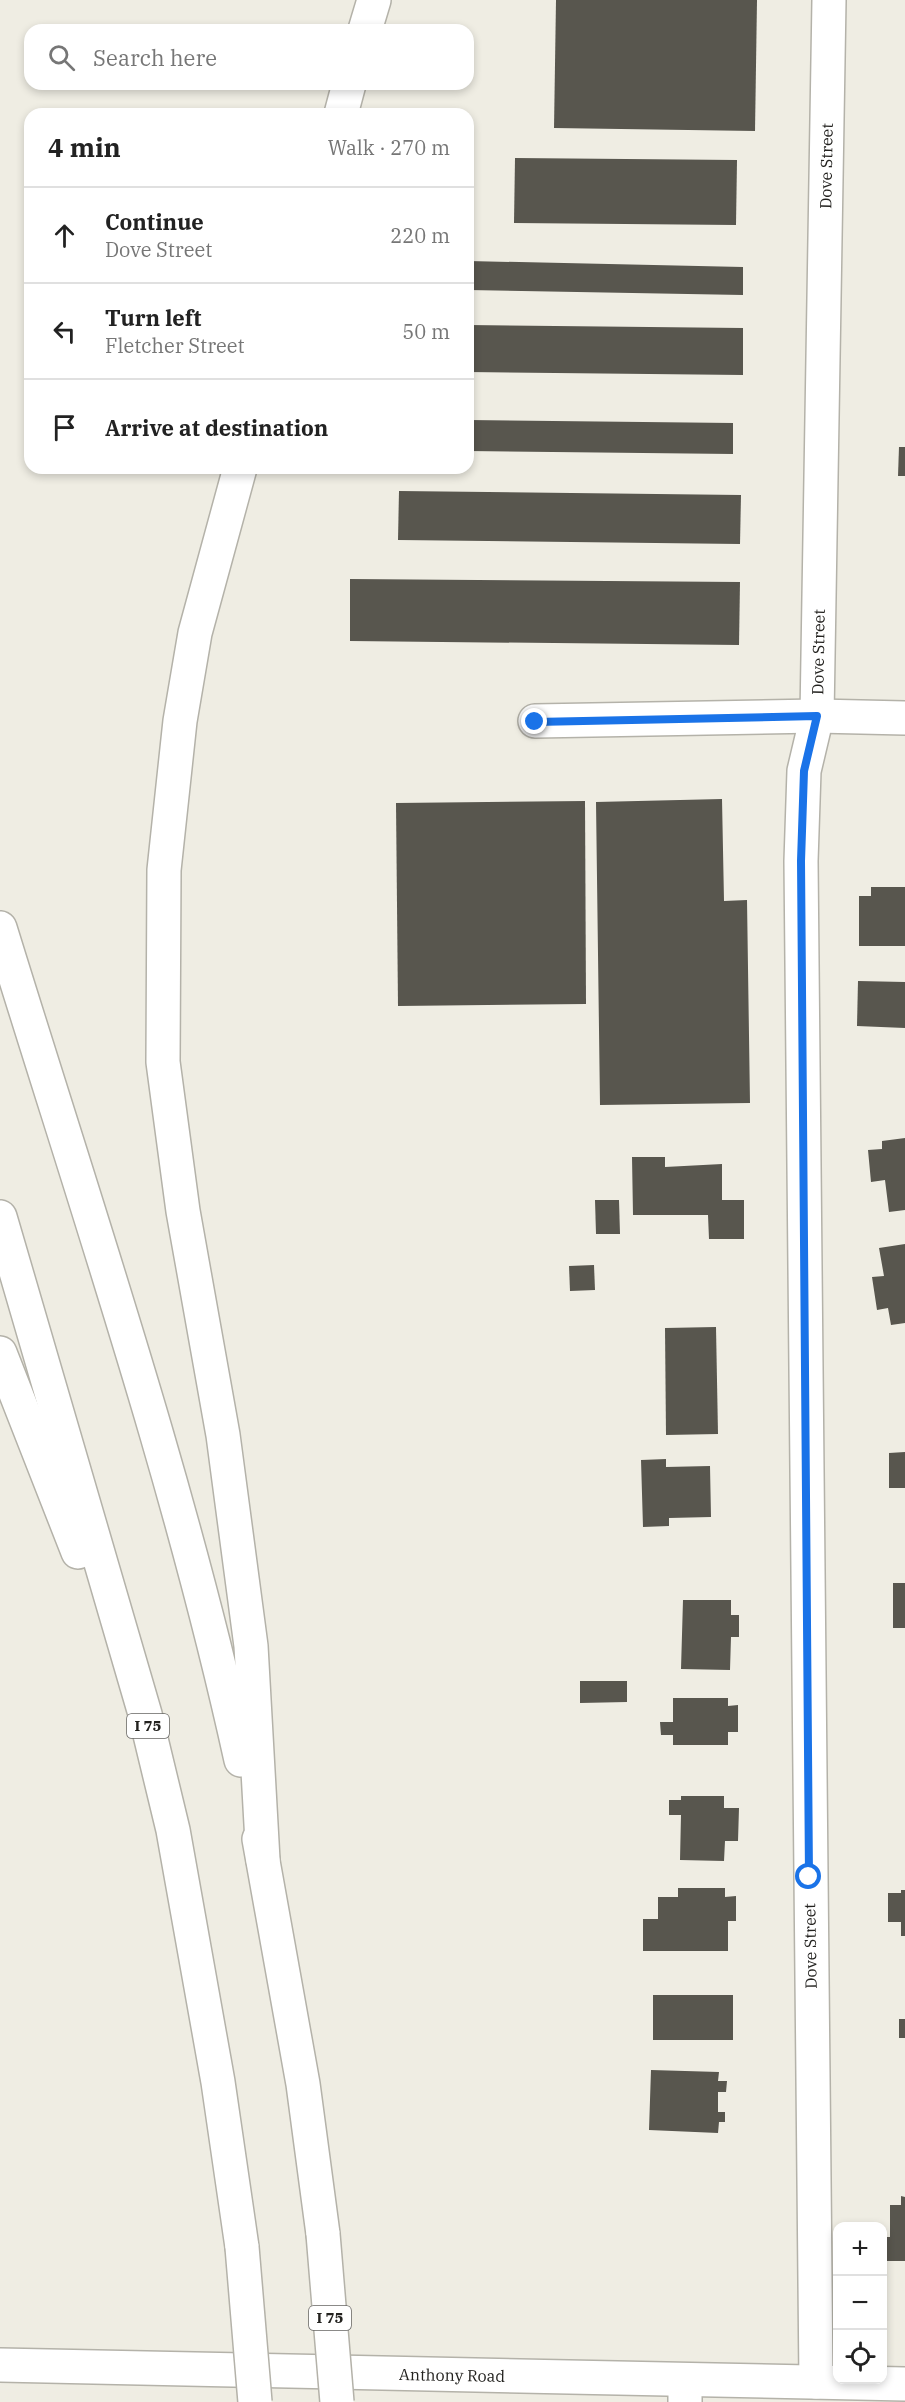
<!DOCTYPE html>
<html lang="en">
<head>
<meta charset="utf-8">
<style>
  body { margin:0; font-family:"IBM Plex Serif",serif; background:#f2f2f2; color:#222 }
  .controls { position:absolute; right:18px; bottom:18px; display:grid; overflow:hidden; border-radius:12px; box-shadow:0 3px 9px #0003 }
  .controls button { width:54px; height:54px; display:grid; place-items:center; padding:0; border:0; border-bottom:2px solid #e0e0e0; background:#fff; color:#222; font:30px sans-serif }
  .stop { position:absolute; width:18px; height:18px; margin:-14px; border:4px solid #1a73e8; border-radius:50%; background:#fff }
  .stop.end { background:#1a73e8; border-color:#fff; box-shadow:0 2px 6px #0008 }
  .list { margin:0; padding:0; list-style:none }
  h2 { display:flex; justify-content:space-between; align-items:center; height:78px; margin:0; padding:0 24px; font-size:26px }
  h2 small { font-size:20px; font-weight:400; color:#767676 }
  .list li { display:grid; grid-template-columns:39px 1fr auto; gap:18px; align-items:center; box-sizing:border-box; height:96px; padding:0 24px; border-top:2px solid #e0e0e0 }
  .list b { display:block; font-size:22px; white-space:nowrap }
  .list p { margin:0; font-size:20px; white-space:nowrap; color:#767676 }
  .list em { font-size:20px; font-style:normal; color:#767676 }
  .icon { flex:none; width:33px; height:33px; fill:none; stroke:currentColor; stroke-width:2; stroke-linecap:round; stroke-linejoin:round }
  .map { position:relative; flex:none; width:905px; height:2402px; overflow:hidden }
  .search { position:absolute; background:#fff; box-shadow:0 3px 9px #0003; left:24px; top:24px; width:450px; height:66px; display:flex; align-items:center; gap:15px; box-sizing:border-box; padding:0 21px; border-radius:18px; color:#767676; font-size:22px }
  .panel { position:absolute; background:#fff; box-shadow:0 3px 9px #0003; left:24px; top:108px; width:450px; height:366px; border-radius:18px }
  .map>svg:first-child { display:block }
  .building { fill:#58564e }
  .lines { fill:none; stroke-linecap:round; stroke-linejoin:round }
  .street-casing { stroke:#b4b2a9; stroke-width:36 }
  .secondary-casing { stroke:#b4b2a9; stroke-width:36 }
  .highway-casing { stroke:#b4b2a9; stroke-width:36 }
  .street { stroke:#fff; stroke-width:33 }
  .secondary { stroke:#fff; stroke-width:33 }
  .highway { stroke:#fff; stroke-width:33 }
  .highway-bridge-casing { stroke:#b4b2a9; stroke-width:36; stroke-linecap:butt }
  .highway-bridge { stroke:#fff; stroke-width:33 }
  .route { stroke:#1a73e8; stroke-width:8 }
  .labels { text-anchor:middle; stroke-width:6; stroke-linejoin:round; paint-order:stroke }
  .shield { fill:#fff; stroke:#656462; stroke-width:1.5 }
  .shield-label { font-size:15px; font-weight:bold; fill:#23221f }
  .street-label { font-size:16px; fill:#23221f; stroke:#fff }
</style>
</head>
<body>
<div class="map">
<svg width="905" height="2402" viewBox="0 0 905 2402">
  <rect width="100%" height="100%" fill="#efede3"/>
  <g class="building">
    <path d="M 556,0 L 757,0 L 755,131 L 554,128 Z"/>
    <path d="M 515,158 L 737,160 L 736,225 L 514,223 Z"/>
    <path d="M 468,261 L 743,267 L 743,295 L 468,290 Z"/>
    <path d="M 468,325 L 743,328 L 743,375 L 468,372 Z"/>
    <path d="M 468,420 L 733,423 L 733,454 L 468,451 Z"/>
    <path d="M 899,447 L 905,447 L 905,476 L 898,476 Z"/>
    <path d="M 399,491 L 741,495 L 740,544 L 398,540 Z"/>
    <path d="M 350,579 L 740,582 L 739,645 L 350,641 Z"/>
    <path d="M 722,799 L 724,901 L 747,900 L 750,1103 L 600,1105 L 596,802 Z"/>
    <path d="M 585,801 L 586,1004 L 398,1006 L 396,803 Z"/>
    <path d="M 871,887 L 905,887 L 905,946 L 859,946 L 859,896 L 871,896 Z"/>
    <path d="M 858,981 L 905,982 L 905,1028 L 857,1026 Z"/>
    <path d="M 905,1138 L 905,1210 L 889,1212 L 885,1180 L 871,1182 L 868,1150 L 882,1149 L 882,1141 Z"/>
    <path d="M 632,1157 L 665,1157 L 665,1167 L 722,1164 L 722,1200 L 744,1200 L 744,1239 L 709,1239 L 708,1215 L 633,1215 Z"/>
    <path d="M 595,1200 L 619,1200 L 620,1234 L 596,1234 Z"/>
    <path d="M 905,1244 L 905,1323 L 891,1325 L 888,1308 L 877,1310 L 872,1277 L 884,1276 L 879,1248 Z"/>
    <path d="M 594,1265 L 595,1290 L 570,1291 L 569,1266 Z"/>
    <path d="M 716,1327 L 718,1434 L 666,1435 L 665,1328 Z"/>
    <path d="M 905,1452 L 905,1488 L 889,1488 L 889,1453 Z"/>
    <path d="M 666,1459 L 666,1467 L 710,1466 L 711,1517 L 669,1518 L 669,1526 L 643,1527 L 641,1460 Z"/>
    <rect x="893" y="1583" width="12" height="45"/>
    <path d="M 683,1600 L 731,1600 L 731,1615 L 739,1615 L 739,1637 L 731,1637 L 730,1670 L 681,1669 Z"/>
    <path d="M 580,1681 L 627,1681 L 627,1702 L 580,1703 Z"/>
    <path d="M 673,1698 L 728,1698 L 728,1706 L 738,1705 L 738,1732 L 728,1732 L 728,1745 L 673,1745 L 673,1735 L 661,1735 L 660,1722 L 673,1722 Z"/>
    <path d="M 681,1796 L 724,1796 L 724,1808 L 739,1808 L 738,1841 L 725,1841 L 724,1861 L 680,1860 L 681,1815 L 669,1815 L 669,1800 L 681,1800 Z"/>
    <path d="M 678,1888 L 725,1888 L 725,1897 L 736,1896 L 736,1921 L 728,1921 L 728,1951 L 643,1951 L 643,1919 L 658,1919 L 658,1897 L 678,1897 Z"/>
    <path d="M 901,1890 L 905,1890 L 905,1936 L 901,1936 L 901,1922 L 888,1922 L 888,1893 L 901,1893 Z"/>
    <rect x="653" y="1995" width="80" height="45"/>
    <rect x="899" y="2019" width="6" height="19"/>
    <path d="M 651,2070 L 719,2072 L 718,2081 L 727,2081 L 726,2092 L 718,2092 L 718,2112 L 725,2112 L 725,2122 L 719,2122 L 718,2133 L 649,2130 Z"/>
    <path d="M 901,2196 L 905,2197 L 905,2261 L 882,2261 L 882,2237 L 890,2237 L 890,2205 L 901,2205 Z"/>
  </g>
  <g class="lines">
    <g class="street-casing">
      <g id="street">
        <path d="M 535,721 L 817,716 L 905,718"/>
        <path d="M 816,2382 L 801,861 L 804,771 L 817,716 L 829,0"/>
        <path d="M 685,2402 L 685,2381"/>
      </g>
    </g>
    <g class="secondary-casing">
      <path id="secondary" d="M 0,2365 L 905,2384"/>
    </g>
    <g class="highway-casing">
      <g id="highway">
        <path d="M 365,30 L 374,0"/>
        <path d="M 341,114 L 349,84"/>
        <path d="M 240,468 L 195,633 L 180,721 L 164,870 L 163,1062 L 183,1211 L 223,1435 L 251,1646 L 263,1860"/>
        <path d="M 0,928 C 85,1204 179,1478 241,1760"/>
        <path d="M 0,1217 L 145,1714 L 173,1830 L 218,2082 L 242,2247"/>
        <path d="M 0,1353 L 78,1552"/>
        <path d="M 259,1839 L 303,2084 L 323,2234"/>
      </g>
    </g>
    <use href="#street" class="street"/>
    <use href="#secondary" class="secondary"/>
    <use href="#highway" class="highway"/>
    <g class="highway-bridge-casing">
      <g id="highway-bridge">
        <path d="M 323,2234 L 337,2402"/>
        <path d="M 242,2247 L 255,2402"/>
      </g>
    </g>
    <use href="#highway-bridge" class="highway-bridge"/>
  </g>
  <g class="lines">
    <path class="route" d="M 535,722 L 817,716 L 804,771 L 801,861 L 809,1877"/>
  </g>
  <g class="labels">
    <g class="shield">
      <rect x="127" y="1714" width="42" height="24" rx="4.5"/>
      <rect x="309" y="2306" width="42" height="24" rx="4.5"/>
    </g>
    <g class="shield-label">
      <text x="148" y="1731">I 75</text>
      <text x="330" y="2323">I 75</text>
    </g>
    <g class="street-label">
      <text transform="translate(826 166) rotate(-89)" y="6">Dove Street</text>
      <text transform="translate(818 652) rotate(-89)" y="6">Dove Street</text>
      <text transform="translate(810 1946) rotate(-91)" y="6">Dove Street</text>
      <text transform="translate(452 2375) rotate(1)" y="6">Anthony Road</text>
    </g>
  </g>
</svg>
<div class="controls">
<button>+</button>
<button>−</button>
<button><svg class="icon" aria-label="locate" viewBox="0 0 24 24"><circle cx="12" cy="12" r="6"/><path d="M12 2v4M12 18v4M2 12h4M18 12h4"/></svg></button>
</div>
<div class="stop" style="left:809px;top:1877px"></div>
<div class="stop end" style="left:535px;top:722px"></div>
<div class="search"><svg class="icon" aria-label="search" viewBox="0 0 24 24"><circle cx="10" cy="10" r="6"/><path d="M15 15l6 6"/></svg>Search here</div>
<section class="panel">
<h2>4 min<small>Walk · 270 m</small></h2>
<ul class="list">
<li><svg class="icon" aria-label="ahead" viewBox="0 0 24 24"><path d="M12 20V5M6 11l6-6 6 6"/></svg><div><b>Continue</b><p>Dove Street</p></div><em>220 m</em></li>
<li><svg class="icon" aria-label="left" viewBox="0 0 24 24"><path d="M17 20v-9H6M10 6l-5 5 5 5"/></svg><div><b>Turn left</b><p>Fletcher Street</p></div><em>50 m</em></li>
<li><svg class="icon" aria-label="arrive" viewBox="0 0 24 24"><path d="M6 21V4h12l-3 4 3 4H6"/></svg><div><b>Arrive at destination</b></div></li>
</ul>
</section>
</div>
</body>
</html>
